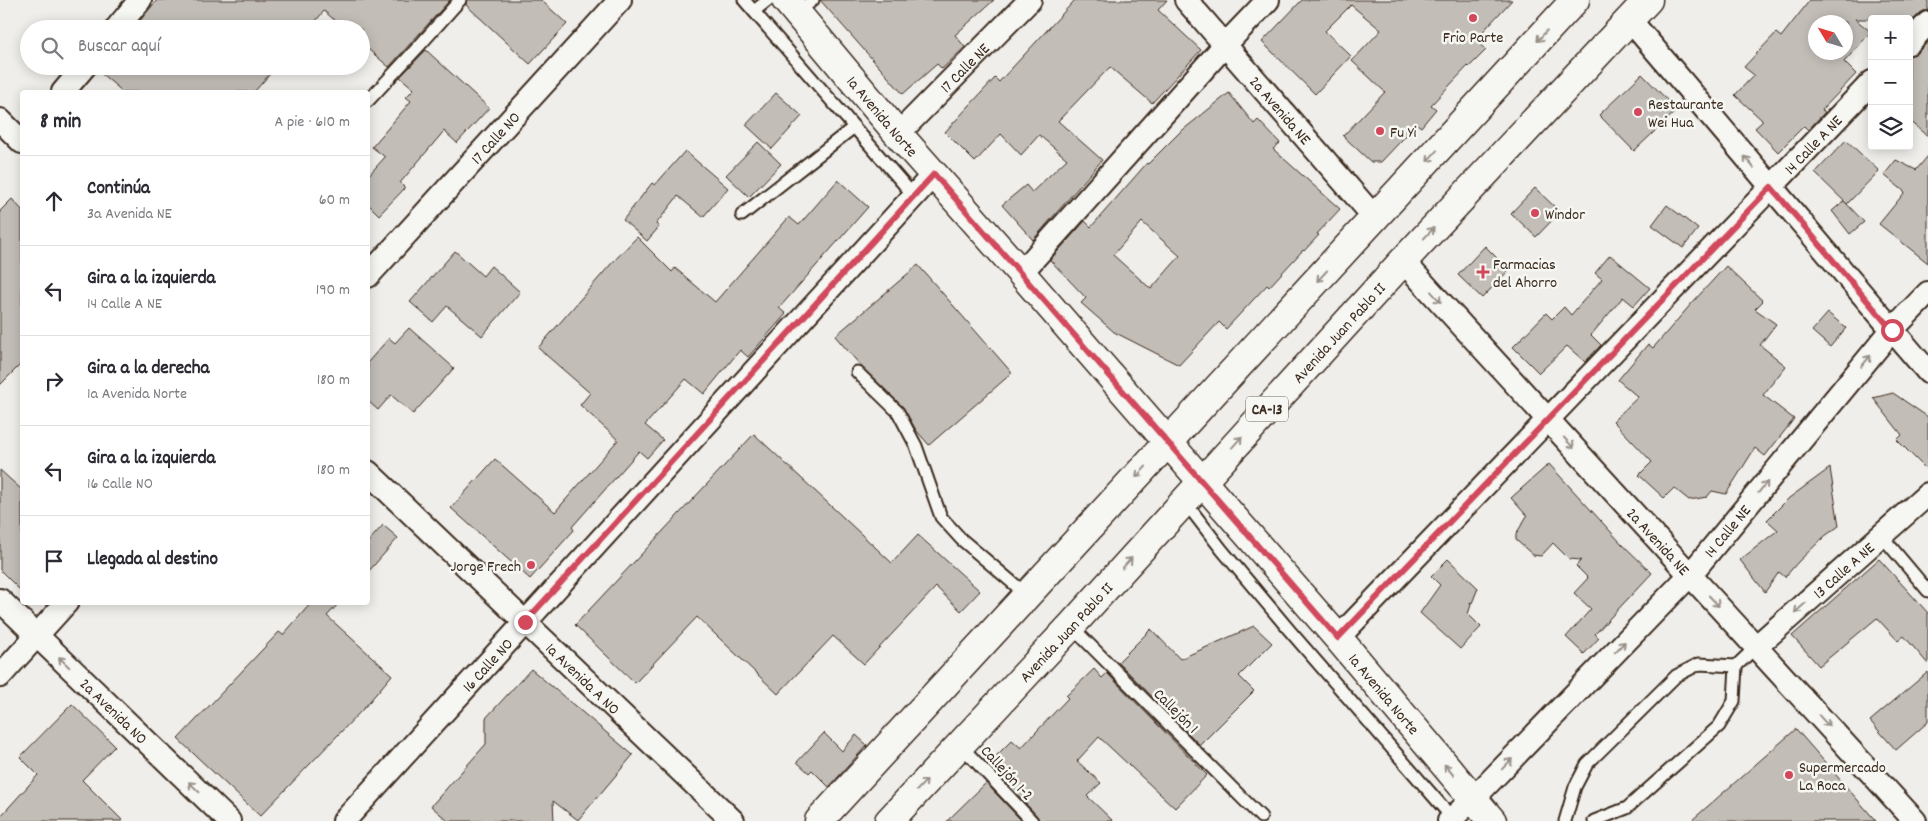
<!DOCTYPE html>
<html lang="es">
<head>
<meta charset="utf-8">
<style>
  body { margin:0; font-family:Dekko,sans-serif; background:#f7f7f7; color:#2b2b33 }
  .controls { position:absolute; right:15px; top:15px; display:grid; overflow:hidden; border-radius:5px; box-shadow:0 2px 12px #0003 }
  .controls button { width:45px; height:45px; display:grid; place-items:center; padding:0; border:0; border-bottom:1px solid #e1e1e2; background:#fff; color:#2b2b33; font:25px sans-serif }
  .compass { position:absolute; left:1808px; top:15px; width:45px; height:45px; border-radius:50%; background:#fff; box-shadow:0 2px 12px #0003; rotate:308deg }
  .stop { position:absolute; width:15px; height:15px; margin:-11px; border:4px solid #d1495b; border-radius:50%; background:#fff }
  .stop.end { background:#d1495b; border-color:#fff; box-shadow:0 1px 5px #0008 }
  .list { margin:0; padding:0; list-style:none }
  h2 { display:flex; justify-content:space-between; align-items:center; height:65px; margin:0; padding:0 20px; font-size:21px }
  h2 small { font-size:16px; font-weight:400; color:#7c7c81 }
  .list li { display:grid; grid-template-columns:32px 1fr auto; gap:15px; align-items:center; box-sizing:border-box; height:90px; padding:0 20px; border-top:1px solid #e1e1e2 }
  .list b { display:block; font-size:19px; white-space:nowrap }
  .list p { margin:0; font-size:16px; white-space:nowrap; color:#7c7c81 }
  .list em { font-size:16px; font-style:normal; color:#7c7c81 }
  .icon { flex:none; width:28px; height:28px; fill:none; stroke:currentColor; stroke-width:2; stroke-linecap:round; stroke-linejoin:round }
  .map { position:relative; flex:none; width:1928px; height:821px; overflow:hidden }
  .search { position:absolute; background:#fff; box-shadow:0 2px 12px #0003; left:20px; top:20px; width:350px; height:55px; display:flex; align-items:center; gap:12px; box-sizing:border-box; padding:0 18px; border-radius:28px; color:#7c7c81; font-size:19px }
  .panel { position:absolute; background:#fff; box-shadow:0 2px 12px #0003; left:20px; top:90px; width:350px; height:515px; border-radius:5px }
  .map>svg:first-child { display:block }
  .building { fill:#c2bdb7; stroke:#3b2a1e; fill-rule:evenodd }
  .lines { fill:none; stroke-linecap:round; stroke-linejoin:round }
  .lane-casing { stroke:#3b2a1e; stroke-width:15 }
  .street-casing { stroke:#3b2a1e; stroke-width:26 }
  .secondary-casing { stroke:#3b2a1e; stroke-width:31 }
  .highway-casing { stroke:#3b2a1e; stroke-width:31 }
  .lane { stroke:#f6f6f2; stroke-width:11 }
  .street { stroke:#f6f6f2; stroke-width:22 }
  .secondary { stroke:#f6f6f2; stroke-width:28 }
  .highway { stroke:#f6f6f2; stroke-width:28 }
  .oneway { stroke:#989088 }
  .route { stroke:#d1495b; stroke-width:6 }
  .poi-dot { fill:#d1495b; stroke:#f6f6f2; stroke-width:2 }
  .labels { text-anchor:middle; stroke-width:5; stroke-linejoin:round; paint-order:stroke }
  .shield { fill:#f6f6f2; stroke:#73675e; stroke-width:1 }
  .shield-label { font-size:15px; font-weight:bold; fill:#3b2a1e }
  .poi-label { font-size:16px; fill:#3b2a1e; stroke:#f6f6f2; text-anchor:start }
  .street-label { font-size:16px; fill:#3b2a1e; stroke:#f6f6f2 }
</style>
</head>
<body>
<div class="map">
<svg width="1928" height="821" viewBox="0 0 1928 821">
  <rect width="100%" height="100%" fill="#efeeea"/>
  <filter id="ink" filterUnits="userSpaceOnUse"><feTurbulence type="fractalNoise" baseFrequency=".02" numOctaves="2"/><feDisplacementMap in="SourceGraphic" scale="10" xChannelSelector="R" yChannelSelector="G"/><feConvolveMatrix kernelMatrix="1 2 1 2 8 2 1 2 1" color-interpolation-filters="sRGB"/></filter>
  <g filter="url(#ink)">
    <g class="building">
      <path d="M 157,0 L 450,0 L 389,67 L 361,43 L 361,29 L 345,29 L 324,11 L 309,29 L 133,29 Z"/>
      <path d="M 467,0 L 541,0 L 567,24 L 530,64 L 466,5 Z"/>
      <path d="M 820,0 L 994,0 L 955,35 L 965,47 L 942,69 L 937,64 L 903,94 Z"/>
      <path d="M 1075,0 L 1167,0 L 1158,10 L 1201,50 L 1152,103 L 1110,67 L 1058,121 L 1102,160 L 1033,240 L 1002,205 L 1026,185 L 1032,192 L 1067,159 L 1039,135 L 1021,155 L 1001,134 L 975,162 L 945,132 L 995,78 L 999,82 Z"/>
      <path d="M 1302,0 L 1512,0 L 1475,40 L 1486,50 L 1469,67 L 1468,66 L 1431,105 L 1436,109 L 1421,127 L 1417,124 L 1381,162 L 1371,162 L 1343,136 L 1385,92 L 1352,61 L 1381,30 L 1351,5 L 1325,31 L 1351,56 L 1315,94 L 1262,42 Z"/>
      <path d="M 1810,0 L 1928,0 L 1928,10 L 1924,11 L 1914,19 L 1855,19 L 1871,32 L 1844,62 L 1856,74 L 1822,110 L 1825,112 L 1808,130 L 1804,126 L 1778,152 L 1755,128 L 1763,121 L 1735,95 L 1754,75 L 1744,67 L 1776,33 L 1781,37 ZM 1816,22 L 1846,22 L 1846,52 L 1816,52 Z"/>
      <path d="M 1928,42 L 1928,136 L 1909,120 L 1909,56 L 1918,52 Z"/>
      <path d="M 426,50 L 489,108 L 457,143 L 444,131 L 400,183 L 405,188 L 379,215 L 368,204 L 368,176 L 385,157 L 372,147 L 411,101 L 406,97 L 414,89 L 400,77 Z"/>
      <path d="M 98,66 L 277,66 L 254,92 L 123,92 L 97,70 Z"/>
      <path d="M 1642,74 L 1677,110 L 1634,151 L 1599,115 Z"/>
      <path d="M 776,93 L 802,116 L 772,149 L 746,125 Z"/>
      <path d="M 1229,93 L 1254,124 L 1258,120 L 1280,143 L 1273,149 L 1340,209 L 1317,234 L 1319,235 L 1304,251 L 1303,250 L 1269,287 L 1267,285 L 1226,329 L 1219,322 L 1179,365 L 1114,332 L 1081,303 L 1086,298 L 1050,260 L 1085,221 L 1091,227 L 1147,163 L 1148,164 L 1179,133 ZM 1142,222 L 1180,256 L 1151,289 L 1113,255 Z"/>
      <path d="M 1846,140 L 1879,171 L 1847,204 L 1815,173 Z"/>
      <path d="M 758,142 L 781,164 L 749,197 L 726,175 Z"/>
      <path d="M 685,151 L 728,188 L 703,217 L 678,196 L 656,224 L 659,227 L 647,241 L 623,220 L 652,183 L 655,185 Z"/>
      <path d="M 1928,156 L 1928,263 L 1879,224 L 1905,192 L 1884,175 L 1896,160 L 1916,170 Z"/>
      <path d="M 838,180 L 868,207 L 779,308 L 786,314 L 748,357 L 740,350 L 704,394 L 686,379 L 645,425 L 663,440 L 647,458 L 639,451 L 572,527 L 574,530 L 530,579 L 451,508 L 495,459 L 555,512 L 618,440 L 580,405 L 590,393 L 538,348 L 611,264 L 637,237 L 672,272 L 675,268 L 715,302 L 789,217 L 799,225 Z"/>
      <path d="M 1535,188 L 1560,212 L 1536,237 L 1511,213 Z"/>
      <path d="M 12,199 L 22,210 L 22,363 L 0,385 L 0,211 Z"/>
      <path d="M 1844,201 L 1864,222 L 1850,234 L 1832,211 Z"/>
      <path d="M 1667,205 L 1698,229 L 1683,248 L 1652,225 Z"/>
      <path d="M 1485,246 L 1509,270 L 1482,298 L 1458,275 Z"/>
      <path d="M 455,251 L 483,276 L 491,266 L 520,292 L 482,336 L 447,306 L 433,322 L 410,302 Z"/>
      <path d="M 1610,255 L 1650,288 L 1634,306 L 1623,297 L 1591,335 L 1601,345 L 1585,362 L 1567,346 L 1539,373 L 1513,347 L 1546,313 L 1552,319 L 1564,307 L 1571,315 L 1602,279 L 1595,273 Z"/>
      <path d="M 918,265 L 1012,373 L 929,445 L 916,430 L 903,407 L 861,366 L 835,336 Z"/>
      <path d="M 1726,266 L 1763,301 L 1755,309 L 1776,324 L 1760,345 L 1786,366 L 1763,395 L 1794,419 L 1765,456 L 1755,448 L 1726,494 L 1712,491 L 1707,497 L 1689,500 L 1674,488 L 1664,498 L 1639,475 L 1652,462 L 1613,421 L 1638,397 L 1618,380 L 1648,344 L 1653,348 L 1692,303 Z"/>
      <path d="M 1828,313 L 1846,328 L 1830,347 L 1812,331 Z"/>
      <path d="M 409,328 L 454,368 L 413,414 L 391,395 L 378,410 L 368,401 L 368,362 L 389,338 L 395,343 Z"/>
      <path d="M 1893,393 L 1928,417 L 1928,471 L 1897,440 L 1902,435 L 1873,398 Z"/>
      <path d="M 754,434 L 892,563 L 918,535 L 980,591 L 961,611 L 936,587 L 864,664 L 833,636 L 778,694 L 697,617 L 635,683 L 575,625 Z"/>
      <path d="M 1549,464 L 1621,543 L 1652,573 L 1595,634 L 1599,638 L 1584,654 L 1566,637 L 1591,609 L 1574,593 L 1588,578 L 1576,566 L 1581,560 L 1569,559 L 1553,543 L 1541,556 L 1533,555 L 1516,540 L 1516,534 L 1527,516 L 1511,498 Z"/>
      <path d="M 1830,468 L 1839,526 L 1825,536 L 1798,562 L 1785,577 L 1779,572 L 1765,592 L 1740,560 L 1778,530 L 1767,520 L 1789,498 Z"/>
      <path d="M 0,470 L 22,490 L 22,592 L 0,570 Z"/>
      <path d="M 383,525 L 398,538 L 368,572 L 368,542 Z"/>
      <path d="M 1448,559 L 1478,588 L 1472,603 L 1470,602 L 1471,605 L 1468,614 L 1481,627 L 1460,649 L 1420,613 L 1440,585 L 1431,576 Z"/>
      <path d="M 1879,559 L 1928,613 L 1928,664 L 1904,636 L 1898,641 L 1877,618 L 1819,666 L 1792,636 Z"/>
      <path d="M 312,602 L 340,602 L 327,616 L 392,675 L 364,708 L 260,816 L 178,739 L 279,632 L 283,635 Z"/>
      <path d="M 1254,626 L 1272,643 L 1239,676 L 1254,691 L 1200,745 L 1118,662 L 1151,629 L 1180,659 Z"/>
      <path d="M 531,669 L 633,755 L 578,820 L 553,801 L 554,821 L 448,821 L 431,806 L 486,744 L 486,718 Z"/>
      <path d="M 1094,669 L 1102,678 L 1107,673 L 1207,775 L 1175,808 L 1099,737 L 1077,761 L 1101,783 L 1087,796 L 1113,821 L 1039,821 L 1037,816 L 996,772 L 998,770 L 990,762 L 1012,740 L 1021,748 L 1068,698 L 1066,696 Z"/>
      <path d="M 1928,672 L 1928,722 L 1896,750 L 1870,721 Z"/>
      <path d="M 72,704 L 115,746 L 82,780 L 123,821 L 0,821 L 0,817 L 38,775 L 20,757 Z"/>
      <path d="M 1796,729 L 1876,821 L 1691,821 Z"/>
      <path d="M 824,733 L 842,751 L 856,735 L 867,745 L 829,787 L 812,770 L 809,773 L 797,762 Z"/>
      <path d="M 986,783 L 1022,821 L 947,821 Z"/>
    </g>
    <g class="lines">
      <g class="lane-casing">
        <g id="lane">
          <path d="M 744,0 L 914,196"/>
          <path d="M 754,11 L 768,0"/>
          <path d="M 797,13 L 813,0"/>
          <path d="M 368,101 L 420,45 L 460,0"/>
          <path d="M 742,215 L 854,127"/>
          <path d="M 857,372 L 898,412 L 916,446 L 941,517 L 961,539 L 1027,595"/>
          <path d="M 1185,502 L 1222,550 L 1290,631 L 1454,820"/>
          <path d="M 1881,535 L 1928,591"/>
          <path d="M 1071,626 L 1261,817"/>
          <path d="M 960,745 L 1032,821"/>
          <path d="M 1565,821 L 1575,787 L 1587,764 L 1676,676 L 1699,664 L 1736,666 L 1757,646"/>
          <path d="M 1594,821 L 1627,808 L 1719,726 L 1734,701 L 1736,666"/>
        </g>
      </g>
      <g class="street-casing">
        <g id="street">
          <path id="s1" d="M 1186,0 L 1375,218"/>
          <path d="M 1630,20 L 1928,372"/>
          <path d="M 116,29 L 140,0"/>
          <path d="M 1909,43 L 1928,23"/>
          <path d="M 63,92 L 85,66"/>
          <path d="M 0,120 L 22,142"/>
          <path id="s2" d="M 898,134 L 1030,0"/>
          <path id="s3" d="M 1403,261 L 1915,821"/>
          <path d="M 1021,273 L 1225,45 L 1268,0"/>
          <path id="s4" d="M 368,276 L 620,0"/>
          <path id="s5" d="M 368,472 L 733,821"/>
          <path id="s6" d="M 0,600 L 229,821"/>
          <path id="s7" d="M 1338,638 L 1872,82"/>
          <path id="s8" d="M 1757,646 L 1928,494"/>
          <path d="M 0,676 L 67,602"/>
          <path id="s9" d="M 344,821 L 934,174"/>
          <path id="s10" d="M 1449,821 L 1473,799 L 1690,575 L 1892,330 L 1928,293"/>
        </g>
      </g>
      <g class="secondary-casing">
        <g id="secondary">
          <path id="s11" d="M 786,0 L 898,134 L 1021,273 L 1338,638 L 1492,821"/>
        </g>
      </g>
      <g class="highway-casing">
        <g id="highway">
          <path d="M 819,821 L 1575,0"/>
          <path id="s12" d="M 889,821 L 1071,626 L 1403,261 L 1648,0"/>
        </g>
      </g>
      <use href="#lane" class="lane"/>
      <use href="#street" class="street"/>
      <use href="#secondary" class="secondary"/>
      <use href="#highway" class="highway"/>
    </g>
    <defs><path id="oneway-shaft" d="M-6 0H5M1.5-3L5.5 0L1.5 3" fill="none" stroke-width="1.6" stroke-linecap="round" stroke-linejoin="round" transform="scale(1.25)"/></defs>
    <g class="oneway">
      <use href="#oneway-shaft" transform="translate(1542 36) rotate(132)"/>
      <use href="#oneway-shaft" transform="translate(1432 156) rotate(132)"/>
      <use href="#oneway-shaft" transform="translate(1749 162) rotate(-130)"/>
      <use href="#oneway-shaft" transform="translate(1429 233) rotate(-47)"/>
      <use href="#oneway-shaft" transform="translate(1322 276) rotate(133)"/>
      <use href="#oneway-shaft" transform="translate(1436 297) rotate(48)"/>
      <use href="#oneway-shaft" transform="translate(1866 361) rotate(-51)"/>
      <use href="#oneway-shaft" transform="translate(1237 442) rotate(-48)"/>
      <use href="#oneway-shaft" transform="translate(1569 443) rotate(47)"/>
      <use href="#oneway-shaft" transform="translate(1141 472) rotate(133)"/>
      <use href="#oneway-shaft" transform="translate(1763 487) rotate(-51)"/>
      <use href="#oneway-shaft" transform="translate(1127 563) rotate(-48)"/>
      <use href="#oneway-shaft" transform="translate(1714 601) rotate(47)"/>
      <use href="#oneway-shaft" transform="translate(1800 608) rotate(138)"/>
      <use href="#oneway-shaft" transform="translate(1620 647) rotate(-46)"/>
      <use href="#oneway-shaft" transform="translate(64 662) rotate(-136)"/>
      <use href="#oneway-shaft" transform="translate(1824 721) rotate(48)"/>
      <use href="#oneway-shaft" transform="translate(1507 764) rotate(-46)"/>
      <use href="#oneway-shaft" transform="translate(1449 770) rotate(-130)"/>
      <use href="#oneway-shaft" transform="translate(922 785) rotate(-47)"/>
      <use href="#oneway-shaft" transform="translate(194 787) rotate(-136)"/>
    </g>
  </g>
  <g class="lines" filter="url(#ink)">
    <path class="route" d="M 525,622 L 934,174 L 1338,638 L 1771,187 L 1892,330"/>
  </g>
  <g class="poi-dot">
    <circle cx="1473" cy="18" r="5"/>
    <circle cx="1638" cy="112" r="5"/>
    <circle cx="1380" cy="131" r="5"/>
    <circle cx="1535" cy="213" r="5"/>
    <path d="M1480.5 264.5h5v5h5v5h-5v5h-5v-5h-5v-5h5z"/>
    <circle cx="531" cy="565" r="5"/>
    <circle cx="1789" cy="775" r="5"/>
  </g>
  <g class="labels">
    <rect class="shield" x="1246" y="396.5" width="42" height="25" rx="4"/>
    <g class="shield-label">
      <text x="1267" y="414">CA-13</text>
    </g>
    <g class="poi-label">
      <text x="1473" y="42" text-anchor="middle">Frio Parte</text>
      <text x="1648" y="109">Restaurante<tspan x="1648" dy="18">Wei Hua</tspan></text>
      <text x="1390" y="137">Fu Yi</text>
      <text x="1545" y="219">Windor</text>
      <text x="1493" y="269">Farmacias<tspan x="1493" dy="18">del Ahorro</tspan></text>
      <text x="521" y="571" text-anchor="end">Jorge Frech</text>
      <text x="1799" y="772">Supermercado<tspan x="1799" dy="18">La Roca</tspan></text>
    </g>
    <g class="street-label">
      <text dy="6" stroke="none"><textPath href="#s2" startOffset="94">17 Calle NE</textPath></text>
      <text dy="6" stroke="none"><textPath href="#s1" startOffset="145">2a Avenida NE</textPath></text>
      <text dy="6" stroke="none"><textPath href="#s11" startOffset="151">1a Avenida Norte</textPath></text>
      <text dy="6" stroke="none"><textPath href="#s4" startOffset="188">17 Calle NO</textPath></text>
      <text dy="6" stroke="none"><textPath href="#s7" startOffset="685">14 Calle A NE</textPath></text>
      <text dy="6" stroke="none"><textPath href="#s12" startOffset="664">Avenida Juan Pablo II</textPath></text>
      <text dy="6" stroke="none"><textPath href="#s10" startOffset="402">14 Calle NE</textPath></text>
      <text dy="6" stroke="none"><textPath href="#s3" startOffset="379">2a Avenida NE</textPath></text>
      <text dy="6" stroke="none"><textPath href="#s8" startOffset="115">13 Calle A NE</textPath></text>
      <text dy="6" stroke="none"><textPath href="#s12" startOffset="259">Avenida Juan Pablo II</textPath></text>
      <text dy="6" stroke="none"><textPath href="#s9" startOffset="212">16 Calle NO</textPath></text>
      <text dy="6" stroke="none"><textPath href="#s5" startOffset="298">1a Avenida A NO</textPath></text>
      <text dy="6" stroke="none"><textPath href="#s11" startOffset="916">1a Avenida Norte</textPath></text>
      <text transform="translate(1177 710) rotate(45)" y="6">Callejón 1</text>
      <text dy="6" stroke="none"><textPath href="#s6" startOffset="159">2a Avenida NO</textPath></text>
      <text transform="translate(1008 772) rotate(47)" y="6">Callejón 1-2</text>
    </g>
  </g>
</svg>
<div class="controls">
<button>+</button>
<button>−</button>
<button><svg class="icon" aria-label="layers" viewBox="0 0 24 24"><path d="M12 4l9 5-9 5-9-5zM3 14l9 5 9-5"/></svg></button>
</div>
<svg class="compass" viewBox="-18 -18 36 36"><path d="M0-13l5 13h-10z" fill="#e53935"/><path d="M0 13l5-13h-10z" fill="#7c7c81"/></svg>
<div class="stop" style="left:1892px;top:330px"></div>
<div class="stop end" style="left:525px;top:622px"></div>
<div class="search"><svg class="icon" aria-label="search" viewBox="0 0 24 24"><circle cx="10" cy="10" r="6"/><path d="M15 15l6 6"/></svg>Buscar aquí</div>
<section class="panel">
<h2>8 min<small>A pie · 610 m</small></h2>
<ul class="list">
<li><svg class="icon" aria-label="ahead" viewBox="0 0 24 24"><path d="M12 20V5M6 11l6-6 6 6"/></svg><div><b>Continúa</b><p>3a Avenida NE</p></div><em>60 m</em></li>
<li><svg class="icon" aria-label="left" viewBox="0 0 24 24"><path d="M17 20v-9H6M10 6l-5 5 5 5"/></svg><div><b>Gira a la izquierda</b><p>14 Calle A NE</p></div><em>190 m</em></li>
<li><svg class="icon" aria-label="right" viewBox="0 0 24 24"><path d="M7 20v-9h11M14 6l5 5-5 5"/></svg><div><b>Gira a la derecha</b><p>1a Avenida Norte</p></div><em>180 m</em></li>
<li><svg class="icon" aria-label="left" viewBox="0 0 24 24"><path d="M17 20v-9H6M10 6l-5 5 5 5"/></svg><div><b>Gira a la izquierda</b><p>16 Calle NO</p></div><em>180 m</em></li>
<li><svg class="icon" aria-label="arrive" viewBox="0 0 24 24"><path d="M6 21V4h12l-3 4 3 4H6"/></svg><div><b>Llegada al destino</b></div></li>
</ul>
</section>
</div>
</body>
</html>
